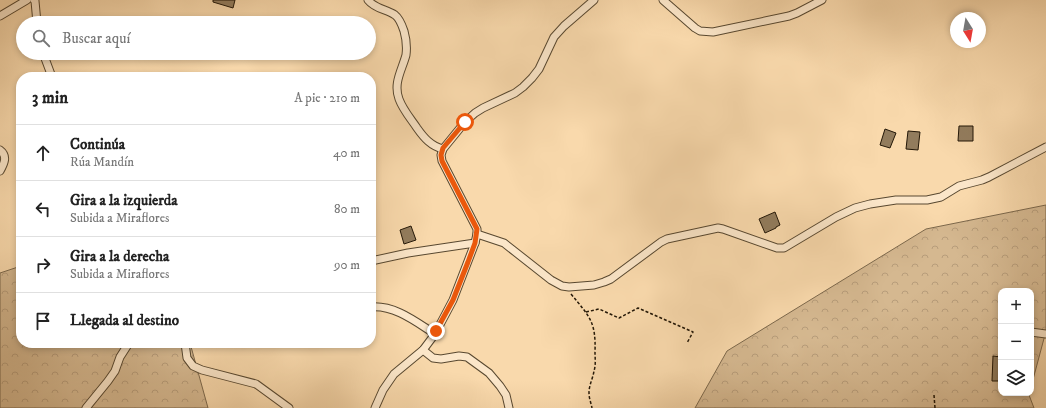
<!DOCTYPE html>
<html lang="es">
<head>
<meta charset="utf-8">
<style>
  body { margin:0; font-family:"IM FELL DW Pica",serif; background:#f2f2f2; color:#222 }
  .controls { position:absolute; right:12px; bottom:12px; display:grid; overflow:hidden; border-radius:8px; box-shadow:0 2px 6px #0003 }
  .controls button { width:36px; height:36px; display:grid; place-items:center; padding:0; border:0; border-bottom:1px solid #e0e0e0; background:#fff; color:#222; font:20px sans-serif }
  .compass { position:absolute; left:950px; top:12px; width:36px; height:36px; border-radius:50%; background:#fff; box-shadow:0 2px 6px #0003; rotate:169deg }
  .stop { position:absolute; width:12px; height:12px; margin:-9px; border:3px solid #ea580c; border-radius:50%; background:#fff }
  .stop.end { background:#ea580c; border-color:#fff; box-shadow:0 1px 4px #0008 }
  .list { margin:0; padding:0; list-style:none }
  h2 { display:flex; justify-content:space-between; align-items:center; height:52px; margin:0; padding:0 16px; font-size:17px }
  h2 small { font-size:13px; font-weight:400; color:#767676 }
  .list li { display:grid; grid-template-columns:26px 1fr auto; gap:12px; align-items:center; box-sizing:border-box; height:56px; padding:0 16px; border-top:1px solid #e0e0e0 }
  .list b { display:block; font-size:15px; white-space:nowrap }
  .list p { margin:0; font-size:13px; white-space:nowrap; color:#767676 }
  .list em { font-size:13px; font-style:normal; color:#767676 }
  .icon { flex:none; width:22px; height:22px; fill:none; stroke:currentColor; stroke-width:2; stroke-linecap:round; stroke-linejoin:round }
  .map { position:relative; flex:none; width:1046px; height:408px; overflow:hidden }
  .search { position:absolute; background:#fff; box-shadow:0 2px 6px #0003; left:16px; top:16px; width:360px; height:44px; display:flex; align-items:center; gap:10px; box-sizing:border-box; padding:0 14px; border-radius:22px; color:#767676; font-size:15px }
  .panel { position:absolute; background:#fff; box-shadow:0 2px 6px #0003; left:16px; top:72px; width:360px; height:276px; border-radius:16px }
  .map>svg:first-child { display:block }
  .forest { fill:url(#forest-crowns); stroke:#7c684c }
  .building { fill:#927c5d; stroke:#231707 }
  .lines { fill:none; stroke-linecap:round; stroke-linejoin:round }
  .street-casing { stroke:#584830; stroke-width:9 }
  .path { stroke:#231707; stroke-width:1.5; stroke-dasharray:3 2; stroke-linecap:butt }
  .street { stroke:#fbe6c9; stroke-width:7 }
  .route { stroke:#ea580c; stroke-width:5 }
</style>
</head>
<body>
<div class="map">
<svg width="1046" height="408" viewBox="0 0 1046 408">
  <defs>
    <pattern id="forest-crowns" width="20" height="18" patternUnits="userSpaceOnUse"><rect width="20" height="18" fill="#d5b890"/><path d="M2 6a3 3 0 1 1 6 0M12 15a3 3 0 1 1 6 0" fill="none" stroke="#b79d7b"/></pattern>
  </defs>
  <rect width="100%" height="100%" fill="#f9d9ac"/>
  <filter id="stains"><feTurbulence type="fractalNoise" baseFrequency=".005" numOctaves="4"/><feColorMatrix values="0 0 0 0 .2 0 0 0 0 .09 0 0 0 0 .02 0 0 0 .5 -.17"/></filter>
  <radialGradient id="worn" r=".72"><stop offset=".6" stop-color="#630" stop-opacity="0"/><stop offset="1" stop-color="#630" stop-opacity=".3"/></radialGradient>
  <g class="forest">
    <path d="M 1046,205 L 1046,331 L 1031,387 L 1031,291 L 1001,291 L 1001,393 L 1029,393 L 1029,395 L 1034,408 L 695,408 L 727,351 L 926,229 Z"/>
    <path d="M 21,266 L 21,343 L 190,343 L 208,408 L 0,408 L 0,273 Z"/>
  </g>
  <g class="building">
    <path d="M 213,0 L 235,0 L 233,8 L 213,2 Z"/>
    <path d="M 959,126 L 973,126 L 973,141 L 958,141 Z"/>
    <path d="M 885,129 L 896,133 L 890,148 L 880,145 Z"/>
    <path d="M 908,131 L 920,132 L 918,150 L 906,149 Z"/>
    <path d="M 775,212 L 780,225 L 776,227 L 776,228 L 765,233 L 759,219 Z"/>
    <path d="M 411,226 L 416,240 L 404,244 L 400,230 Z"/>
    <path d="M 993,356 L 1001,357 L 1001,381 L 992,381 Z"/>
  </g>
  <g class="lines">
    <g class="street-casing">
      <g id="street">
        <path d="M 34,0 L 35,1 L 37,23"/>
        <path d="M 368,0 C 375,9 386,9 395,15 C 399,18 402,25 404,31 C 406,38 407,47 406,55 C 402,70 393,83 399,99 C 403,110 411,119 417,128 C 424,138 431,146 443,149"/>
        <path d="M 663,0 L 695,28 L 700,31 L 713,32 L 789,16 L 797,13 L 822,0"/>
        <path d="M 0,16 L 27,0"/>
        <path d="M 43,53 L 52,77"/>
        <path d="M 0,150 C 8,156 4,164 0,171"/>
        <path d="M 477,234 L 504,243 L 551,280 L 562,286 L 569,287 L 594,285 L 604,282 L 611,279 L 661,242 L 667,239 L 718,228 L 723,229 L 777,248 L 784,248 L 836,217 L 855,208 L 870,204 L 896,200 L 927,200 L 941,197 L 959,186 L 982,180 L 989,177 L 1046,147"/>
        <path d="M 371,261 L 408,253 L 475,243"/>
        <path d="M 371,307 C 395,305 416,322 435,334"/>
        <path d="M 1031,332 L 1046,334"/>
        <path d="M 185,343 L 187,358 L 193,366 L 202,370 L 256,384 L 289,408"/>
        <path d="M 423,350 L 433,358 L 441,359 L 459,356 L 467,357 L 489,373 L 500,386 L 506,395 L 509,408"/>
        <path d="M 86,408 L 108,381 L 115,371 L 120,357 L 129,343"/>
        <path d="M 375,408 L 383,390 L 394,374 L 423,350 L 435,334 L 453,300 L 475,243 L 477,234 L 477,229 L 442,161 L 441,155 L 443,149 L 465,122 L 475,113 L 483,108 L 515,93 L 523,87 L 532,78 L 539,69 L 554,37 L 564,26 L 594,0"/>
      </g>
    </g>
    <g class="path">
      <path d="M 571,294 C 590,317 596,322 595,352 C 595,358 596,365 594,371 C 593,378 589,385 589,393 C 589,398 591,403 592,408"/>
      <path d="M 586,312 L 599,309 L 619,318 L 638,308 L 693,332 L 687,343"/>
      <path d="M 934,395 L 935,408"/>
    </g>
    <use href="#street" class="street"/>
  </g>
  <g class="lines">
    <path class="route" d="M 436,331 L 453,300 L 468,262 L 475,243 L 477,229 L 442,161 L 441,155 L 443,148 L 465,122"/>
  </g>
  <rect width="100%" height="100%" filter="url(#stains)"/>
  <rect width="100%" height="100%" fill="url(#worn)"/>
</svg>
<div class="controls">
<button>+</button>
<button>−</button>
<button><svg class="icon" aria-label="layers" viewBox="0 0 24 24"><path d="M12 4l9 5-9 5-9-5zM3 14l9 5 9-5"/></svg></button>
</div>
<svg class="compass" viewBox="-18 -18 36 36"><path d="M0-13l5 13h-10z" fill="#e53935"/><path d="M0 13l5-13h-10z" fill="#767676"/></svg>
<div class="stop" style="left:465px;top:122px"></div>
<div class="stop end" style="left:436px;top:331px"></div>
<div class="search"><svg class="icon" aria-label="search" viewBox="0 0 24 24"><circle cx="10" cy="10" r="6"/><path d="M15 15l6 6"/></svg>Buscar aquí</div>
<section class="panel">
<h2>3 min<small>A pie · 210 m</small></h2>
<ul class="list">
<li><svg class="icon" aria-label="ahead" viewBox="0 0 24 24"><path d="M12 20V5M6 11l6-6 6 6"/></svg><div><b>Continúa</b><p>Rúa Mandín</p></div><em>40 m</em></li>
<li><svg class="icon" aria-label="left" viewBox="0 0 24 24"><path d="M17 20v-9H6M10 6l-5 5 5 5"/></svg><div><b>Gira a la izquierda</b><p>Subida a Miraflores</p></div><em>80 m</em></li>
<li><svg class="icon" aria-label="right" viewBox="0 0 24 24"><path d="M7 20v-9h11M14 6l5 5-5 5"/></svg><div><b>Gira a la derecha</b><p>Subida a Miraflores</p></div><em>90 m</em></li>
<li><svg class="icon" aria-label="arrive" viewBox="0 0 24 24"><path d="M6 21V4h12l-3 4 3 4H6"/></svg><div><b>Llegada al destino</b></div></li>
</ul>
</section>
</div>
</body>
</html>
